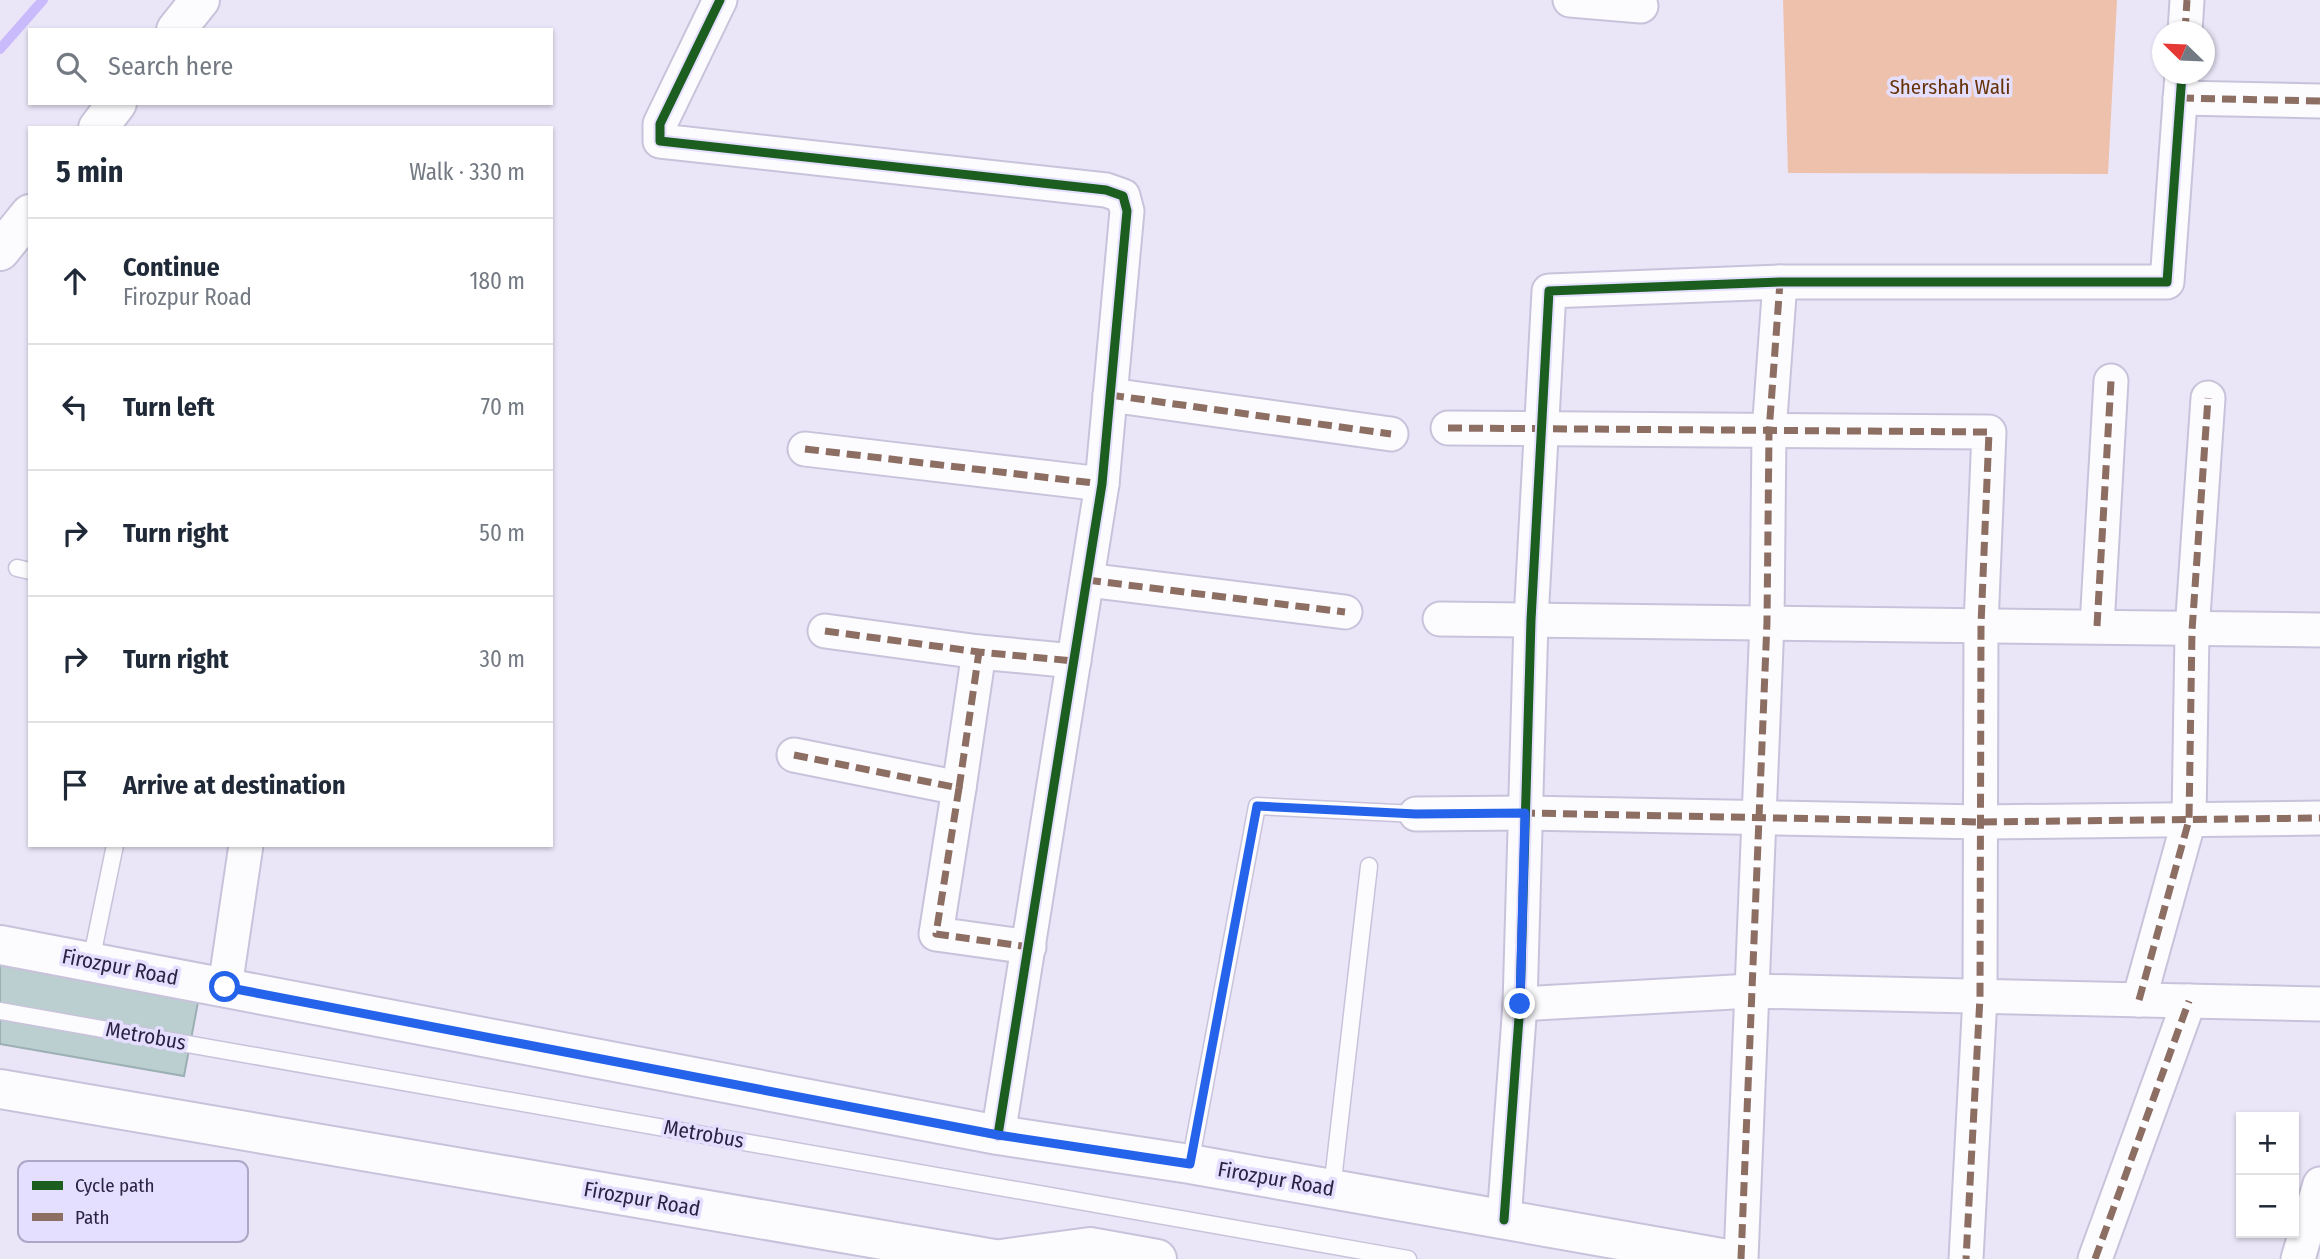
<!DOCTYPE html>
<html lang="en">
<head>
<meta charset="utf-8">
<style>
  body { margin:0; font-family:"Fira Sans Condensed",sans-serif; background:#f6f6f7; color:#1f2937 }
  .controls { position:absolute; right:21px; bottom:21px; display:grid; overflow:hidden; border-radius:0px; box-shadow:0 2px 5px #0004 }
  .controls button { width:63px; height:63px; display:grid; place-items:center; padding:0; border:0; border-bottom:2px solid #e0e1e3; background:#fff; color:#1f2937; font:35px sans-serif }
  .compass { position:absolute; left:2152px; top:21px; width:63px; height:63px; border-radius:50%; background:#fff; box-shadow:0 2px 5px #0004; rotate:293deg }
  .stop { position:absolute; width:21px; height:21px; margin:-16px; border:5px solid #2563eb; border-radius:50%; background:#fff }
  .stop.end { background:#2563eb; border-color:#fff; box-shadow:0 2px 7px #0008 }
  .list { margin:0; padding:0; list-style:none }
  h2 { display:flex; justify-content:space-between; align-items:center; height:91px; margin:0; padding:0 28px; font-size:30px }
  h2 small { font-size:23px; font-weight:400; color:#747a83 }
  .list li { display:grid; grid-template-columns:46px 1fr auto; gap:21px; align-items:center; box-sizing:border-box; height:126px; padding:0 28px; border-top:2px solid #e0e1e3 }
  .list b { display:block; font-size:26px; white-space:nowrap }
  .list p { margin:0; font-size:23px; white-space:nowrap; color:#747a83 }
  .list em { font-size:23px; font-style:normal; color:#747a83 }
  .icon { flex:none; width:38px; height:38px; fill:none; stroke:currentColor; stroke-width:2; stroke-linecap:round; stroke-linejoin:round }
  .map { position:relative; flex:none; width:2320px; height:1259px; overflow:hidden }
  .search { position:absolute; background:#fff; box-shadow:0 2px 5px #0004; left:28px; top:28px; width:525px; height:77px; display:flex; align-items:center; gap:18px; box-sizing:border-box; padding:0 24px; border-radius:0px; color:#747a83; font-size:26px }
  .panel { position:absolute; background:#fff; box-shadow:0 2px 5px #0004; left:28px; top:126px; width:525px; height:721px; border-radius:0px }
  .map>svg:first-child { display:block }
  .green { fill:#eec1ad }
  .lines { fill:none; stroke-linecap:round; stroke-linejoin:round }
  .stream { stroke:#c9bbfb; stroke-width:10 }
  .building { fill:#bbced0; stroke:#9cb0b3; stroke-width:2 }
  .lane-casing { stroke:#c8c3da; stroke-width:19 }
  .street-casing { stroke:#c8c3da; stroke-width:37 }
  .secondary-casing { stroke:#c8c3da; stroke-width:42 }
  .primary-casing { stroke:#c8c3da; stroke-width:42 }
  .lane { stroke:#fcfbfe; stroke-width:16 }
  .street { stroke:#fcfbfe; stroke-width:33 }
  .secondary { stroke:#fcfbfe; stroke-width:38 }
  .primary { stroke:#fcfbfe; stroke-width:38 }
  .quiet { stroke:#8d6e63; stroke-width:7; stroke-dasharray:14 7; stroke-linecap:butt }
  .cycleway-casing { stroke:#e5dfff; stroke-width:13 }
  .cycleway { stroke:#1b5e20; stroke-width:9 }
  .route { stroke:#2563eb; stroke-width:9 }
  .labels { text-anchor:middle; stroke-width:7; stroke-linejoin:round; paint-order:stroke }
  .park-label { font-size:21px; fill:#663308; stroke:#e5dfff }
  .street-label { font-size:21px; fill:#2b2341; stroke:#e5dfff }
  .key { fill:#e5dfff; stroke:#ada7c6; stroke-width:2 }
  .key-label { font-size:19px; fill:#2b2341 }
</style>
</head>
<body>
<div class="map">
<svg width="2320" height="1259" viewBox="0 0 2320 1259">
  <rect width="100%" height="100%" fill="#eae6f8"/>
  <path class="green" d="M 1783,0 L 2117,0 L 2108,174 L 1788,173 Z"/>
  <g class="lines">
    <path class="stream" d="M 0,49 L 43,0"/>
  </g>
  <path class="building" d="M 0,964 L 199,997 L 184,1076 L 0,1044 Z"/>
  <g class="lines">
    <g class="lane-casing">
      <g id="lane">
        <path d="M 17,568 L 30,571"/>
        <path d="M 91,961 L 115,845"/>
        <path d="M 0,1011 L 1408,1259"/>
        <path d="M 1190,1164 L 1257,806 L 1416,814"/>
        <path d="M 1332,1189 L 1369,866"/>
      </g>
    </g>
    <g class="street-casing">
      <g id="street">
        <path d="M 720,0 L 660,124 L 660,141 L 1106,190 L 1123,196 L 1127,211 L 1102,484 L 998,1135"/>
        <path d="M 1570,0 L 1641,6"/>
        <path d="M 2185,32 L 2187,0"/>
        <path d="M 2180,98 L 2320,101"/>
        <path d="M 1110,395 L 1391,434"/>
        <path d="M 1448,428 L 1989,432 L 1981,625 L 1980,997 L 1966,1259"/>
        <path d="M 805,449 L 1102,484"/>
        <path d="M 1087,580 L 1345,612"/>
        <path d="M 1440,619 L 2320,630"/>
        <path d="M 2097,626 L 2111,381"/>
        <path d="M 825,631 L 979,652 L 1074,661"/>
        <path d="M 794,755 L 959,788 L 936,934 L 1029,947"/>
        <path d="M 959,788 L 979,652"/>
        <path d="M 1416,814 L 1525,813 L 1981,822 L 2320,818"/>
        <path d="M 225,987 L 246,845"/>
        <path d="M 2139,1000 L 2189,820 L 2192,631 L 2208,398"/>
        <path d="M 1520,1004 L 1751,991 L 2320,1004"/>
        <path d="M 1504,1220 L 1520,1004 L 1531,620 L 1549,291 L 1780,282 L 2167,282 L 2182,74"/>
        <path d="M 1741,1259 L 1767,622 L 1769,432 L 1780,282"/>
        <path d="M 2095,1259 L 2189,1001"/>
        <path d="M 2298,1259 L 2320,1184"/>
      </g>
    </g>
    <g class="secondary-casing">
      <g id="secondary">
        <path d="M 176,30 L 200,0"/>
        <path d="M 98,128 L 117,103"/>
        <path d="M 0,251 L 30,214"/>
      </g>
    </g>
    <g class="primary-casing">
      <g id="primary">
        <path d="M 0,945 L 998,1135 L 1190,1164 L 1727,1259"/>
        <path d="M 0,1089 L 994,1259"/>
        <path d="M 1001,1259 L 1090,1247 L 1157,1259"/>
      </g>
    </g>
    <use href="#lane" class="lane"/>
    <use href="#street" class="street"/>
    <use href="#secondary" class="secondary"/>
    <use href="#primary" class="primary"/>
    <g class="quiet">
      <path d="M 2185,32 L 2187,0"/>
      <path d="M 2180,98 L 2320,101"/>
      <path d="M 1110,395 L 1391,434"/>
      <path d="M 1448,428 L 1989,432 L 1981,625 L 1980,997 L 1966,1259"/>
      <path d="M 805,449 L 1102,484"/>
      <path d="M 1087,580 L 1345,612"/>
      <path d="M 2097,626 L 2111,381"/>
      <path d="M 825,631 L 979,652 L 1074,661"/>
      <path d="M 794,755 L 959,788 L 936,934 L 1029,947"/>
      <path d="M 959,788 L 979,652"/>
      <path d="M 1416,814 L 1525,813 L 1981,822 L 2320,818"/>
      <path d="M 2139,1000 L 2189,820 L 2192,631 L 2208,398"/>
      <path d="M 1741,1259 L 1767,622 L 1769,432 L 1780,282"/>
      <path d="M 2095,1259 L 2189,1001"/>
    </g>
    <g class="cycleway-casing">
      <g id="cycleway">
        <path d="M 720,0 L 660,124 L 660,141 L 1106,190 L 1123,196 L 1127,211 L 1102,484 L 998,1135"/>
        <path d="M 1504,1220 L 1520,1004 L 1531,620 L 1549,291 L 1780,282 L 2167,282 L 2182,74"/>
      </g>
    </g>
    <use href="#cycleway" class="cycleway"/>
  </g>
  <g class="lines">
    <path class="route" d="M 225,987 L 998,1135 L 1190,1164 L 1257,806 L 1416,814 L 1525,813 L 1520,1004"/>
  </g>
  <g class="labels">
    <g class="park-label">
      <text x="1950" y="94">Shershah Wali</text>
    </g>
    <g class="street-label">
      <text transform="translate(120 967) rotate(11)" y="7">Firozpur Road</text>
      <text transform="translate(146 1036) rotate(10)" y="7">Metrobus</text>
      <text transform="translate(704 1134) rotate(10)" y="7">Metrobus</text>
      <text transform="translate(1276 1179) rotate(10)" y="7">Firozpur Road</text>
      <text transform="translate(642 1199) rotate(10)" y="7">Firozpur Road</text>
    </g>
  </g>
  <rect x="18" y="1161" width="230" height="81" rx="10" class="key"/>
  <rect x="32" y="1181" width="31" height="9" fill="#1b5e20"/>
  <rect x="32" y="1213" width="31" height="8" fill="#8d6e63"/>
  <g class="key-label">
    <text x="75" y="1192">Cycle path</text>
    <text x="75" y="1224">Path</text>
  </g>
</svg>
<div class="controls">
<button>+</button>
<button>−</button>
</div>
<svg class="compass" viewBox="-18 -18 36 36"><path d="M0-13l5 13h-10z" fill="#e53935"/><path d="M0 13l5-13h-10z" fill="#747a83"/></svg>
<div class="stop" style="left:225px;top:987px"></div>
<div class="stop end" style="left:1520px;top:1004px"></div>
<div class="search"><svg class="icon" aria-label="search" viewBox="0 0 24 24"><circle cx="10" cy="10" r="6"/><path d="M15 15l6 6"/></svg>Search here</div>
<section class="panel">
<h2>5 min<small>Walk · 330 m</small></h2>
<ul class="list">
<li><svg class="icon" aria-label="ahead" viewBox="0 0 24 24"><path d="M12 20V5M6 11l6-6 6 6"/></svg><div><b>Continue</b><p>Firozpur Road</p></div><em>180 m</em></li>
<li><svg class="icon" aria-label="left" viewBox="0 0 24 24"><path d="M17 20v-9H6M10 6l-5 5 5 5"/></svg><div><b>Turn left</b></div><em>70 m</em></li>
<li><svg class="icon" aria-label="right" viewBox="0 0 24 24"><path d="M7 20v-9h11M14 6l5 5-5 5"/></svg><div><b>Turn right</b></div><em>50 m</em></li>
<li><svg class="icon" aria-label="right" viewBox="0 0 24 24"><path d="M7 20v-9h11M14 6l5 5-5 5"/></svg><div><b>Turn right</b></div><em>30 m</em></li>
<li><svg class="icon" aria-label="arrive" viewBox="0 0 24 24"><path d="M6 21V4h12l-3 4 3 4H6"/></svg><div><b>Arrive at destination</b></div></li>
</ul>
</section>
</div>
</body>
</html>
